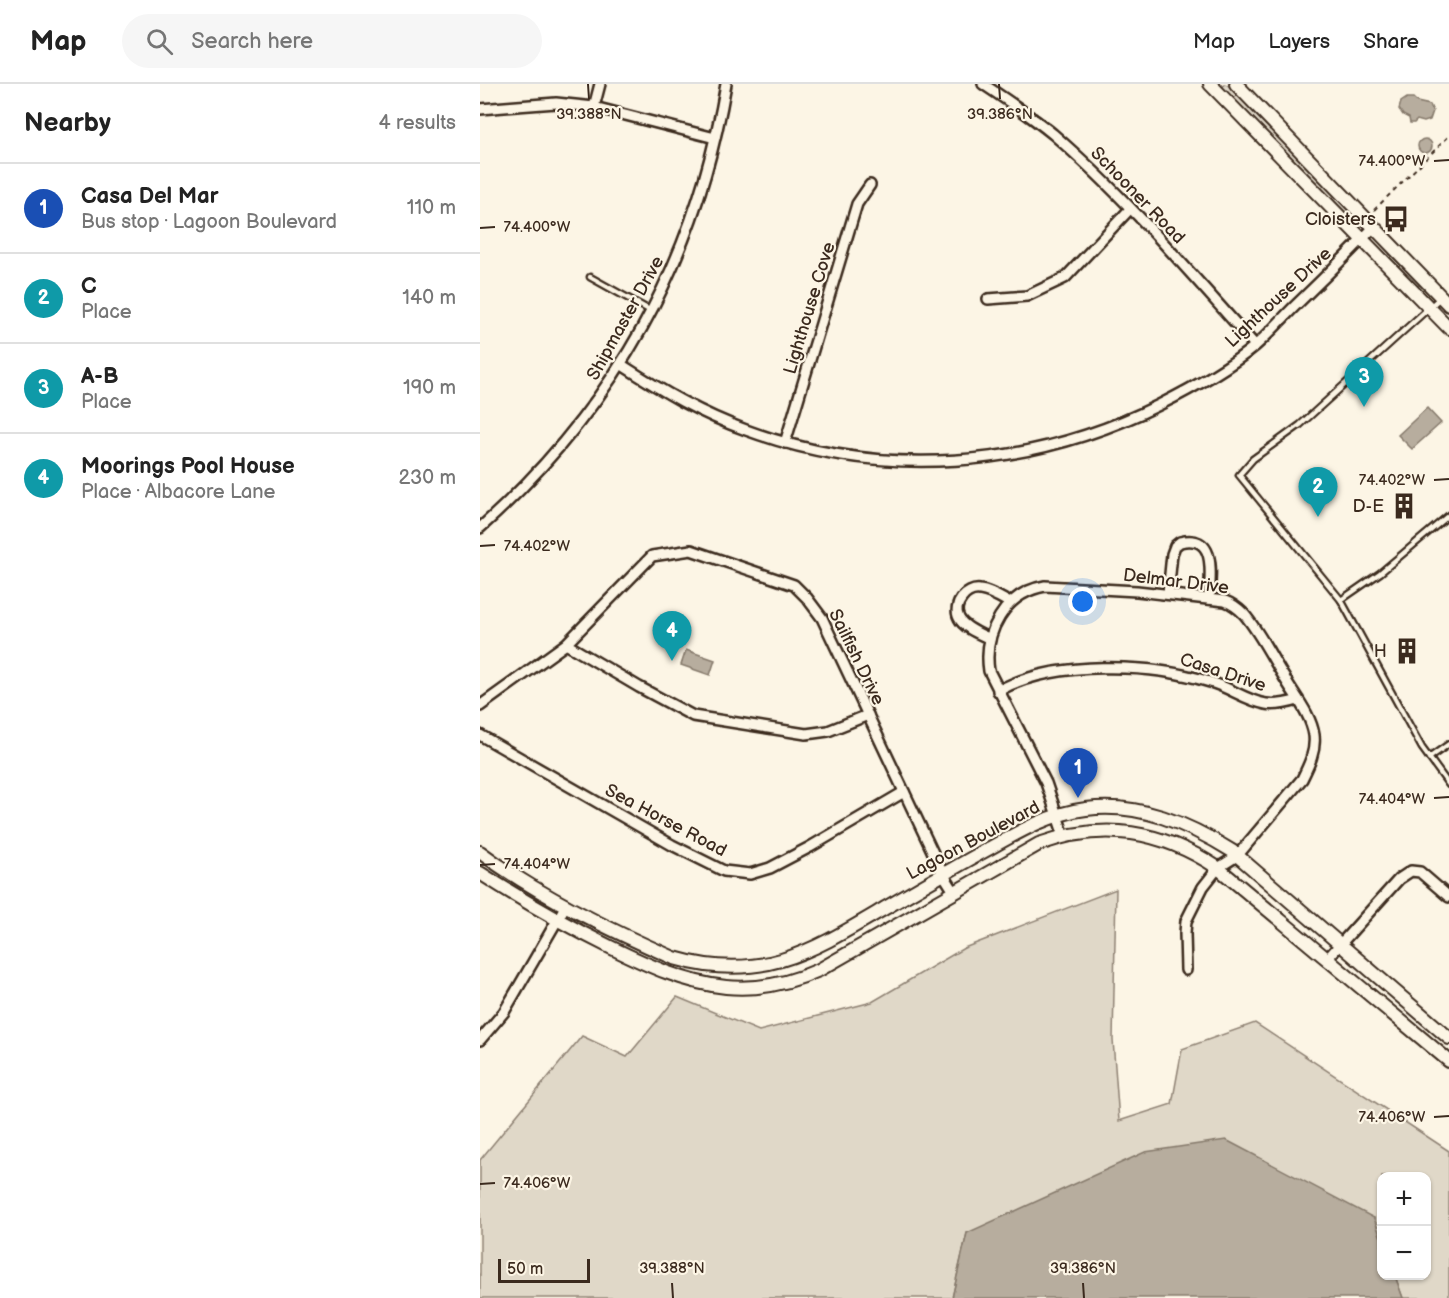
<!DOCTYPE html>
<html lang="en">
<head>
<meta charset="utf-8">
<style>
  body { margin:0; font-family:"Balsamiq Sans",sans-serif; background:#f6f6f6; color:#222 }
  .controls { position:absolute; right:18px; bottom:18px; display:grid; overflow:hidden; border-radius:12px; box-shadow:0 2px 4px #0004 }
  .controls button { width:54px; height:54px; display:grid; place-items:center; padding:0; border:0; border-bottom:2px solid #e0e0e0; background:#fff; color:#222; font:30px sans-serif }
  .scale { position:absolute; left:18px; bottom:15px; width:92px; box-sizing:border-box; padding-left:6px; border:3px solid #3b2a1e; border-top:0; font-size:16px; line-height:21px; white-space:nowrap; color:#3b2a1e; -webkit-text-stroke:4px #fcf5e5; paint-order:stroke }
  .you { position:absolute; left:603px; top:518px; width:21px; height:21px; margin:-15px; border:4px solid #fff; border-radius:50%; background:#1a73e8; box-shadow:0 0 0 9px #1a73e833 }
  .badge { display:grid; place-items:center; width:39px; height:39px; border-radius:50%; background:#0b8043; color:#fff; font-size:20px; font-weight:700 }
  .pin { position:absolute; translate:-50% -50px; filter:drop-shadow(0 2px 3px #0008) }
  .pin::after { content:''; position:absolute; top:32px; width:21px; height:18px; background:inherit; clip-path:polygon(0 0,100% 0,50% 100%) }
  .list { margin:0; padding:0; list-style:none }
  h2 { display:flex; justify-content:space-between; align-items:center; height:78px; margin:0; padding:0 24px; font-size:26px }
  h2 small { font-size:20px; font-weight:400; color:#767676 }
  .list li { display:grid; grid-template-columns:39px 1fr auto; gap:18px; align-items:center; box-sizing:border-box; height:90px; padding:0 24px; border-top:2px solid #e0e0e0 }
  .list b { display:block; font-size:22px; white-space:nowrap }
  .list p { margin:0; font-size:20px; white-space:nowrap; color:#767676 }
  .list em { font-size:20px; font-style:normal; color:#767676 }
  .icon { flex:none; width:33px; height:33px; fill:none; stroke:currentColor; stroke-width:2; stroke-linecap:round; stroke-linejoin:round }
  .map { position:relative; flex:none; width:969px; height:1214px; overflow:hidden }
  header { display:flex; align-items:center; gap:36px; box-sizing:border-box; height:84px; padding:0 30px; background:#fff; border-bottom:2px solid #e0e0e0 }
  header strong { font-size:28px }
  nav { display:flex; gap:33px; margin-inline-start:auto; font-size:21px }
  .search { width:420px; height:54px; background:#f6f6f6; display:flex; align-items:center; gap:15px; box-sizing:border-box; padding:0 21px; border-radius:33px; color:#767676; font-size:22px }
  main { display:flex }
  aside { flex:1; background:#fff }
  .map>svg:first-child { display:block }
  .green { fill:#e0d8c8; stroke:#8e8173; stroke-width:1.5 }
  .water { fill:#b7ad9e; stroke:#85796b; stroke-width:1.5 }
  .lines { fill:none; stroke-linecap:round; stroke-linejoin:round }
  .service-casing { stroke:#3b2a1e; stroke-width:9 }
  .minor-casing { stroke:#3b2a1e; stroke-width:14 }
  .tertiary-casing { stroke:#3b2a1e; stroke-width:16 }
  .path { stroke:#3b2a1e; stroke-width:2; stroke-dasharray:4.5 4.5; stroke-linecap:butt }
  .service { stroke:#fcf5e5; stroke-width:4.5 }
  .minor { stroke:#fcf5e5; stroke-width:9 }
  .tertiary { stroke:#fcf5e5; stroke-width:12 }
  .ticks { fill:none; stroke:#3b2a1e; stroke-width:2 }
  .labels { text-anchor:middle; stroke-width:4.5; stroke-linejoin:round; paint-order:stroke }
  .street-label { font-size:18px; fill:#3b2a1e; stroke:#fcf5e5 }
  .poi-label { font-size:18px; fill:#3b2a1e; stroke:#fcf5e5; text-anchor:end }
  .ticks-label { font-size:15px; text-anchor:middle; fill:#3b2a1e; stroke:#fcf5e5; stroke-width:4.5; stroke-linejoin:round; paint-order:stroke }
</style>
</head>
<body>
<header>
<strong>Map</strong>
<div class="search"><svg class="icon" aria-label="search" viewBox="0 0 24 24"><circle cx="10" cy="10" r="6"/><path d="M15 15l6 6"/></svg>Search here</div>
<nav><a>Map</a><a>Layers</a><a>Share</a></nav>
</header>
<main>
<aside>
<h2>Nearby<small>4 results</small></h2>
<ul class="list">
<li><span class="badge" style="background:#1a4fb4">1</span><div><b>Casa Del Mar</b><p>Bus stop · Lagoon Boulevard</p></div><em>110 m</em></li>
<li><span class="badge" style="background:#0f9aa8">2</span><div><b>C</b><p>Place</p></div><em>140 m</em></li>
<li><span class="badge" style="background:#0f9aa8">3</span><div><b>A-B</b><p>Place</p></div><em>190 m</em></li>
<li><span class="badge" style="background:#0f9aa8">4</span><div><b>Moorings Pool House</b><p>Place · Albacore Lane</p></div><em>230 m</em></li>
</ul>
</aside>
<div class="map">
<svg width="969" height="1214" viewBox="0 0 969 1214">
  <rect width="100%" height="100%" fill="#fcf5e5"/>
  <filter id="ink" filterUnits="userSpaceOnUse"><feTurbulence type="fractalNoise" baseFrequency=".0167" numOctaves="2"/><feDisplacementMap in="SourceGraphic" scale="12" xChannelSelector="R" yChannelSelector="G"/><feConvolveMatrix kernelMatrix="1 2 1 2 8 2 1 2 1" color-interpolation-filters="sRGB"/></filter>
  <g filter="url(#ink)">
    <g class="green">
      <path d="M 744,0 L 748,1 L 866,121 L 870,126 L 869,129 L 865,130 L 742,6 Z"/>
      <path d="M 910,169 L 941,198 L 940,201 L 935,202 L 908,173 Z"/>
      <path d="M 636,805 L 633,956 L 639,1037 L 692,1020 L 702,965 L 775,939 L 969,1067 L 969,1214 L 923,1214 L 915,1192 L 946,1192 L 946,1092 L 902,1092 L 901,1154 L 894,1134 L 487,1149 L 472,1214 L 0,1214 L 0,1076 L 102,952 L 147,973 L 197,913 L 279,947 L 392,918 L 484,864 Z"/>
    </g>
    <g class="water">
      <path d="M 927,14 L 933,14 L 937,18 L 950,21 L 953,27 L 950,36 L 944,38 L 937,36 L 934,39 L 930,39 L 929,34 L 923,31 L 919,25 L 921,18 Z"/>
      <circle cx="945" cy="62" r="7"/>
      <path d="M 947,324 L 961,339 L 932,365 L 918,351 Z"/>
      <path d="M 206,566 L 235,576 L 230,591 L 201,581 Z"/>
      <path d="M 746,1056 L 894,1134 L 901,1154 L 902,1192 L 915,1192 L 923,1214 L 472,1214 L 487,1149 L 665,1068 Z"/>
    </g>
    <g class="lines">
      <g class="service-casing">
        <g id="service">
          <path d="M 110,193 L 171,227"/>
          <path d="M 961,213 L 820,341 L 773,375 L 759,391 L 861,516 L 942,664 L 969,701"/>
          <path d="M 861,516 L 900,489 L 969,431"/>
          <path d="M 949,674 L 969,660"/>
        </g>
      </g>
      <g class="minor-casing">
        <g id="minor">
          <path d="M 503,0 C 527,16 551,32 573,50 C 647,114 710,189 775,261"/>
          <path d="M 114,23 L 120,0"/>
          <path d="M 0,25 L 76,19 L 114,23 L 235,54"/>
          <path d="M 508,215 L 547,212 L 585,194 L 650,125"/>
          <path d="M 142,281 C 182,307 221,330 266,346 C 402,396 550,385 679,321 C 713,304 746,286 775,262 C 789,250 801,236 814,223 C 841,197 868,170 894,143"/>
          <path d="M 305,359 L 377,120 L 390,101"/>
          <path d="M 0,444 C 135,323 216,178 246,0"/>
          <path d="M 688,510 L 692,470 L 695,462 L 700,458 C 738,449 730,492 729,515"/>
          <path d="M 510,555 C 500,550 484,544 479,534 C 472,521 486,504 500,506 C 510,507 521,514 530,519"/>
          <path d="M 86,560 L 159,603 L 213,632 L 326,650 L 348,647 L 388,631"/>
          <path d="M 518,607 C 573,576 671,579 730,598 C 749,603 767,617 786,620 C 797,622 808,619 818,616"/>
          <path d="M 0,622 L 86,560 L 172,472 L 211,466 L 314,501 L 327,514 L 342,534 L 463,790 L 475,809"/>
          <path d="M 0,651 L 192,761 L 244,787 L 270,790 L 290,784 L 330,763 L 424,708"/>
          <path d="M 584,752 L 566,699 L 509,587 C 503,548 525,509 565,502 L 657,507 L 745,517 C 753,520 758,524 764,530 C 780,549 791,572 804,593 C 814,611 831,630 834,651 C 836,667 829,681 822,695 L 757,772 L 738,784 L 723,803 L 706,837 L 705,849 L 706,886"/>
          <path d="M 847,875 L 919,795 L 931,787 L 940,788 L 969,813"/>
          <path d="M 0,956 L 24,928 L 86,821"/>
        </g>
      </g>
      <g class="tertiary-casing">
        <g id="tertiary">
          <path d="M 730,0 L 969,244"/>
          <path d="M 756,0 L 969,221"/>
          <path d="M 0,768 C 55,809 132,847 194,874 C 283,900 334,866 407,823 C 441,803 475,783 510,764 C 540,747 572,729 606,725 C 659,718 709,740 752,767 L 969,954"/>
          <path d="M 0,789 C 42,816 85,841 130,863 C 167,881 205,899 246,903 C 278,906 310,899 339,886 L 559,760 C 624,737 681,746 738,784 L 969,977"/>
        </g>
      </g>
      <path class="path" d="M 894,126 L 969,52"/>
      <use href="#service" class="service"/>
      <use href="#minor" class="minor"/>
      <use href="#tertiary" class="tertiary"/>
    </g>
  </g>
  <path class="ticks" d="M 108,0 L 109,15M 519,0 L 520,15M 954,77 L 969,76M 0,144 L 15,143M 954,396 L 969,395M 0,462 L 15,461M 954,714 L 969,713M 0,781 L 15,780M 954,1033 L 969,1032M 0,1100 L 15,1099M 192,1199 L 193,1214M 603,1199 L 604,1214"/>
  <defs>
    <g id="bus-bare" transform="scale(2.07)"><path d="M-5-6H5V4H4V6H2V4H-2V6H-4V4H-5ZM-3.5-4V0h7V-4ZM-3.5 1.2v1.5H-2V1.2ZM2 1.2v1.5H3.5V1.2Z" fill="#3b2a1e" stroke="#fcf5e5" stroke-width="2.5" paint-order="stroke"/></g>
    <g id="building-bare" transform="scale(2.07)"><path d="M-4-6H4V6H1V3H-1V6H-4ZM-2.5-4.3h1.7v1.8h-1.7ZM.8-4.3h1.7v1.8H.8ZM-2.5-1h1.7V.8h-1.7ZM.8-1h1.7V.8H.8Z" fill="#3b2a1e" stroke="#fcf5e5" stroke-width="2.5" paint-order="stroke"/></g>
  </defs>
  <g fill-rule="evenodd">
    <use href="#bus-bare" x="916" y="135"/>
    <use href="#building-bare" x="924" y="422"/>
    <use href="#building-bare" x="927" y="567"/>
  </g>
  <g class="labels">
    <g class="street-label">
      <text transform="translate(658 111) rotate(46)" y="6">Schooner Road</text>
      <text transform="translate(798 213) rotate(-43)" y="6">Lighthouse Drive</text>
      <text transform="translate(329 224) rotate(-73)" y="6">Lighthouse Cove</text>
      <text transform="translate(145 234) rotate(-61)" y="6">Shipmaster Drive</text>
      <text transform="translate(696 497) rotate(7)" y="6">Delmar Drive</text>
      <text transform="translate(377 573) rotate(64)" y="6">Sailfish Drive</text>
      <text transform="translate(743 588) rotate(18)" y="6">Casa Drive</text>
      <text transform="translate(186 736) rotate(28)" y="6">Sea Horse Road</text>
      <text transform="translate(493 756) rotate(-28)" y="6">Lagoon Boulevard</text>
    </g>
    <g class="poi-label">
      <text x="896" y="141">Cloisters</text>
      <text x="904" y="428">D-E</text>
      <text x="907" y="573">H</text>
    </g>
  </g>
  <g class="ticks-label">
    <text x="109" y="35">39.388°N</text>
    <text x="520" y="35">39.386°N</text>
    <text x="912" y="82">74.400°W</text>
    <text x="57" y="148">74.400°W</text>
    <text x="912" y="401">74.402°W</text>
    <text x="57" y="467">74.402°W</text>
    <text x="912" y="720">74.404°W</text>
    <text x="57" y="785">74.404°W</text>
    <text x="912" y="1038">74.406°W</text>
    <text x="57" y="1104">74.406°W</text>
    <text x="192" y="1189">39.388°N</text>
    <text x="603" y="1189">39.386°N</text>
  </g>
</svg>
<div class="controls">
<button>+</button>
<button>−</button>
</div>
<div class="scale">50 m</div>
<div class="you"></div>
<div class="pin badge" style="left:598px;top:714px;background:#1a4fb4">1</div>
<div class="pin badge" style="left:838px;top:433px;background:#0f9aa8">2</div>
<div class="pin badge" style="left:884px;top:323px;background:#0f9aa8">3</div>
<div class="pin badge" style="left:192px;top:577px;background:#0f9aa8">4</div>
</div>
</main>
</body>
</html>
